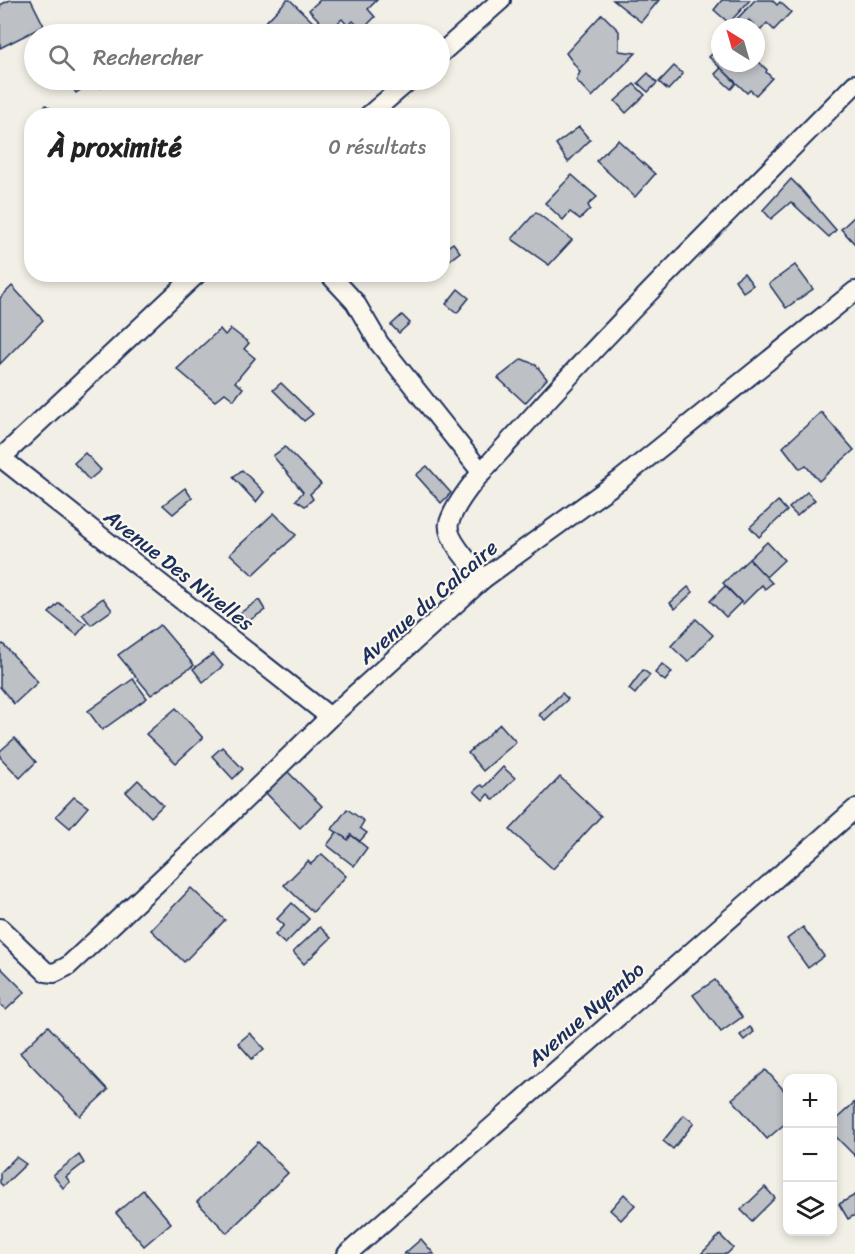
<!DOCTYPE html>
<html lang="fr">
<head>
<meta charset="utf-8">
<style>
  body { margin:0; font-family:Sriracha,sans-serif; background:#f6f6f6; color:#222 }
  .controls { position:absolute; right:18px; bottom:18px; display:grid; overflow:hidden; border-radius:12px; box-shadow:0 3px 9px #0003 }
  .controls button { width:54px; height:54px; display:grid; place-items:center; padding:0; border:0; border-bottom:2px solid #e0e0e0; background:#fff; color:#222; font:30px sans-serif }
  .compass { position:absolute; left:711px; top:18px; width:54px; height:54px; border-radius:50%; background:#fff; box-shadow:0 3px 9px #0003; rotate:323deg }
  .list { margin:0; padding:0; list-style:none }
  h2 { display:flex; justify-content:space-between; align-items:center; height:78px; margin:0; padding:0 24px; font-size:26px }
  h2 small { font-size:20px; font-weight:400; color:#767676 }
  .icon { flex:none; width:33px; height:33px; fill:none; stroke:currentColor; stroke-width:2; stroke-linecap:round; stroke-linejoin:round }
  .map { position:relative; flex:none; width:855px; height:1254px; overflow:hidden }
  .search { position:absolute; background:#fff; box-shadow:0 3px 9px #0003; left:24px; top:24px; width:426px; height:66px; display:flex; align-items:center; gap:15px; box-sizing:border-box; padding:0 21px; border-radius:33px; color:#767676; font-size:22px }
  .panel { position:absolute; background:#fff; box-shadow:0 3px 9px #0003; left:24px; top:108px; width:426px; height:174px; border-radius:24px }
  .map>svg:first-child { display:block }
  .building { fill:#bdc0c4; stroke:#1b2f5e; stroke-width:1.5 }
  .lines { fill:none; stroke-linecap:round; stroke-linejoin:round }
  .street-casing { stroke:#1b2f5e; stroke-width:22 }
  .street { stroke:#fbf7ec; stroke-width:18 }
  .labels { text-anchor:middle; stroke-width:4.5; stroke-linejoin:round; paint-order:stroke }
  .street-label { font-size:21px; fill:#1b2f5e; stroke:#fbf7ec }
</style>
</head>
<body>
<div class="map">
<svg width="855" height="1254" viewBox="0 0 855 1254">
  <rect width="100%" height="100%" fill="#f2efe6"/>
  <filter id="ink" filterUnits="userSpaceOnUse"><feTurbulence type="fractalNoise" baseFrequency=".0167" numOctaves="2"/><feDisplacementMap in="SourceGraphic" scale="12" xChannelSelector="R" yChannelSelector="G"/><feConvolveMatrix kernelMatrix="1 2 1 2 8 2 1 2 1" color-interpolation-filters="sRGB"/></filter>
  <g filter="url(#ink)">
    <g class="building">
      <path d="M 10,0 L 31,0 L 44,26 L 0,48 L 0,5 Z"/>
      <path d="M 287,0 L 290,0 L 316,25 L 307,34 L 261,34 L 257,31 Z"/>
      <path d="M 320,0 L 377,0 L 368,9 L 375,17 L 362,30 L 353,21 L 348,26 L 342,19 L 329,31 L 309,10 Z"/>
      <path d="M 613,0 L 659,0 L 641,22 Z"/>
      <path d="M 722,0 L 750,0 L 729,23 L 714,10 Z"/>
      <path d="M 755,0 L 772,0 L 777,5 L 780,2 L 791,12 L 774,30 L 767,23 L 760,31 L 749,20 L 745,25 L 737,19 Z"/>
      <path d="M 602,14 L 619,31 L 619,51 L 636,53 L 592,97 L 576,80 L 580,72 L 566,53 Z"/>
      <path d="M 720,46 L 720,63 L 756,63 L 756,59 L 767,70 L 766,72 L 772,78 L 756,95 L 750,90 L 747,93 L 709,57 Z"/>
      <path d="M 674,66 L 683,74 L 668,90 L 659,82 Z"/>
      <path d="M 721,68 L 736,83 L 731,89 L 715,74 Z"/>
      <path d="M 648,73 L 657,83 L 648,92 L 638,83 Z"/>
      <path d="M 67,80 L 113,80 L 101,88 L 95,80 L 76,93 Z"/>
      <path d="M 634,84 L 645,95 L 626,113 L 615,101 Z"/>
      <path d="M 46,105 L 57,114 L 36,116 Z"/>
      <path d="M 579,127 L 590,140 L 568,162 L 556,144 Z"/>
      <path d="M 618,140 L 655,174 L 635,197 L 596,161 Z"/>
      <path d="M 572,175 L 597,197 L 588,205 L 590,209 L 580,219 L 570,212 L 563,220 L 545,203 Z"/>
      <path d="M 791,179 L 800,188 L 836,230 L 829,237 L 791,202 L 771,219 L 763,210 Z"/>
      <path d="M 536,212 L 572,240 L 549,265 L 512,239 Z"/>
      <path d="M 855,216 L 855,244 L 841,229 Z"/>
      <path d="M 453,243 L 460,252 L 447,262 L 442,256 L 442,251 Z"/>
      <path d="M 795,265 L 813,289 L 786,308 L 769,284 Z"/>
      <path d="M 744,273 L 753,285 L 743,292 L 735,280 Z"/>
      <path d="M 12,286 L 43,320 L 0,364 L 0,298 Z"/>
      <path d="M 458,289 L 469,298 L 457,313 L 446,304 Z"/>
      <path d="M 402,315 L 410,323 L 399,333 L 391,325 Z"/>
      <path d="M 220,329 L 225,335 L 231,329 L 249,343 L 244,349 L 255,358 L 235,382 L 243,388 L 234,400 L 225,393 L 215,401 L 177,369 Z"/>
      <path d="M 522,359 L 536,365 L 547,379 L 525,403 L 498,378 Z"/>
      <path d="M 281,383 L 313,414 L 304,421 L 273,390 Z"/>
      <path d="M 821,412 L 854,450 L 819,481 L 806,466 L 800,469 L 783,447 Z"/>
      <path d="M 285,447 L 321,484 L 310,494 L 313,499 L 305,506 L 296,500 L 303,492 L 273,456 Z"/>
      <path d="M 85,453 L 101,470 L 89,480 L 74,463 Z"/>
      <path d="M 427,466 L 451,493 L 441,503 L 416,475 Z"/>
      <path d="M 242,470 L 264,492 L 256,502 L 233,477 Z"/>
      <path d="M 185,488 L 192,498 L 173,514 L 163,505 Z"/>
      <path d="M 807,492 L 815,500 L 797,516 L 789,508 Z"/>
      <path d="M 778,501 L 787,511 L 759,537 L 750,527 Z"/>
      <path d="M 274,513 L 296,535 L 253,575 L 230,554 Z"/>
      <path d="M 767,542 L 784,560 L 766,577 L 749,559 Z"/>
      <path d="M 749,559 L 772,583 L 765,589 L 762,585 L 743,604 L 723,583 Z"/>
      <path d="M 725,586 L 741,602 L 726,617 L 710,601 Z"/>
      <path d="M 688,587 L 693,592 L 675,609 L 670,603 Z"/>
      <path d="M 103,598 L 112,610 L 91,625 L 82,614 Z"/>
      <path d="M 259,600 L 265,610 L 247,622 L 240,613 Z"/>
      <path d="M 59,603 L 86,624 L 77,635 L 49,613 Z"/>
      <path d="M 696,619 L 713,635 L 688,662 L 671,646 Z"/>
      <path d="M 160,625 L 194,665 L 151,695 L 118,655 Z"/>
      <path d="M 3,644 L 38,682 L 14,704 L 0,687 L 0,646 Z"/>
      <path d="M 213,654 L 223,666 L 203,682 L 193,669 Z"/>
      <path d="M 662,664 L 672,672 L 665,681 L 655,673 Z"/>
      <path d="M 643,670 L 650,675 L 635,694 L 629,689 Z"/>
      <path d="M 133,679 L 147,698 L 102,730 L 88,711 Z"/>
      <path d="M 562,693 L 568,699 L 545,720 L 539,715 Z"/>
      <path d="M 176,708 L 203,738 L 176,763 L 146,734 Z"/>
      <path d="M 500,724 L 516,742 L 483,771 L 468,753 Z"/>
      <path d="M 15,738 L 36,762 L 20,778 L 0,757 L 0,751 Z"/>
      <path d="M 222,747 L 243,769 L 233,779 L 212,756 Z"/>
      <path d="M 503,767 L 515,778 L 494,800 L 488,794 L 483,800 L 474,791 L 481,785 L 484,787 Z"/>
      <path d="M 287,771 L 322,806 L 300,828 L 265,792 Z"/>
      <path d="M 560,777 L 601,816 L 553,869 L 510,830 Z"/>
      <path d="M 138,780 L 163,805 L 151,817 L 126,792 Z"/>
      <path d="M 74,797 L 88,807 L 70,828 L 56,816 Z"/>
      <path d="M 347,809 L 364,821 L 360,828 L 367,833 L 360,841 L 351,835 L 348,840 L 332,829 Z"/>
      <path d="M 337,832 L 348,840 L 351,835 L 367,848 L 354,866 L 327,845 Z"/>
      <path d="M 322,854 L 346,876 L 313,912 L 284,885 L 308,861 L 311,864 Z"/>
      <path d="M 191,888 L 225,920 L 184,962 L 151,930 Z"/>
      <path d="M 292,903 L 309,919 L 285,944 L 275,935 L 284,925 L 277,919 Z"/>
      <path d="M 320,927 L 331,938 L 304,964 L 293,952 Z"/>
      <path d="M 803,927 L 824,956 L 808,968 L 787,939 Z"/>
      <path d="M 0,967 L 25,992 L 6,1010 L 0,1004 Z"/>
      <path d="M 715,980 L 742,1017 L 721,1032 L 693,995 Z"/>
      <path d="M 48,1026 L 108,1090 L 80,1116 L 20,1053 Z"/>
      <path d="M 750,1027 L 754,1032 L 744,1040 L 740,1035 Z"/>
      <path d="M 250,1033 L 264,1049 L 252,1059 L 238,1043 Z"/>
      <path d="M 766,1070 L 788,1095 L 788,1121 L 767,1139 L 732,1099 Z"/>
      <path d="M 855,1102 L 855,1156 L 832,1133 L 832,1123 Z"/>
      <path d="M 684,1115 L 694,1123 L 673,1149 L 663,1141 Z"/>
      <path d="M 258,1142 L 288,1173 L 227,1233 L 197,1202 Z"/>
      <path d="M 79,1155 L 84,1163 L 66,1177 L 70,1182 L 63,1188 L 53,1175 Z"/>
      <path d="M 16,1157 L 26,1164 L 3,1186 L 0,1183 L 0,1173 Z"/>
      <path d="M 765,1187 L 775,1198 L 752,1221 L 741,1210 Z"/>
      <path d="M 143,1190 L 171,1223 L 144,1246 L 116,1213 Z"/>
      <path d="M 624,1194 L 635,1205 L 621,1220 L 610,1210 Z"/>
      <path d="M 855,1195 L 855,1215 L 848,1219 L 839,1204 Z"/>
      <path d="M 720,1235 L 733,1248 L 727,1254 L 701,1254 Z"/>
      <path d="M 421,1239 L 434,1254 L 404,1254 Z"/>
    </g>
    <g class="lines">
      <g class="street-casing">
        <g id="street">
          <path d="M 440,54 L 501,0"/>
          <path d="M 368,116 L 410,80"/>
          <path d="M 329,274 L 355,302 L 379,343 L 482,473"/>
          <path d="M 0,457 L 330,717"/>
          <path d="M 1,458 L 197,274"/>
          <path d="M 483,579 C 473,567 445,538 449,523 C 459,491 507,445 530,419 C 634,304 746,195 855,84"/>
          <path d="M 0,928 L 46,972 L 54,973 L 68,966 L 203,840 L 330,717 L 483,579 L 620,480 L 855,291"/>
          <path d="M 347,1254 L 855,809"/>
        </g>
      </g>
      <use href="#street" class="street"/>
    </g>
  </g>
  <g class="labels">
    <g class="street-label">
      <text transform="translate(179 570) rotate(38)" y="7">Avenue Des Nivelles</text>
      <text transform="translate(428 602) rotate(-41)" y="7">Avenue du Calcaire</text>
      <text transform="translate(586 1014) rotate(-41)" y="7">Avenue Nyembo</text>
    </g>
  </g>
</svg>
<div class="controls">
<button>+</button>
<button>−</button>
<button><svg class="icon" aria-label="layers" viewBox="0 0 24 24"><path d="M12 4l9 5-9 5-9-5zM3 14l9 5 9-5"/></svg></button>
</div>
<svg class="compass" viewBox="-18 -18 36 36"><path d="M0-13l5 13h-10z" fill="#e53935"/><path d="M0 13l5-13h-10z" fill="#767676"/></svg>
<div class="search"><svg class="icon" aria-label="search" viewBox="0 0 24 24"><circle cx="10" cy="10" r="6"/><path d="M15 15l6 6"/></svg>Rechercher</div>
<section class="panel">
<h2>À proximité<small>0 résultats</small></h2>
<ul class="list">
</ul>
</section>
</div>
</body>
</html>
